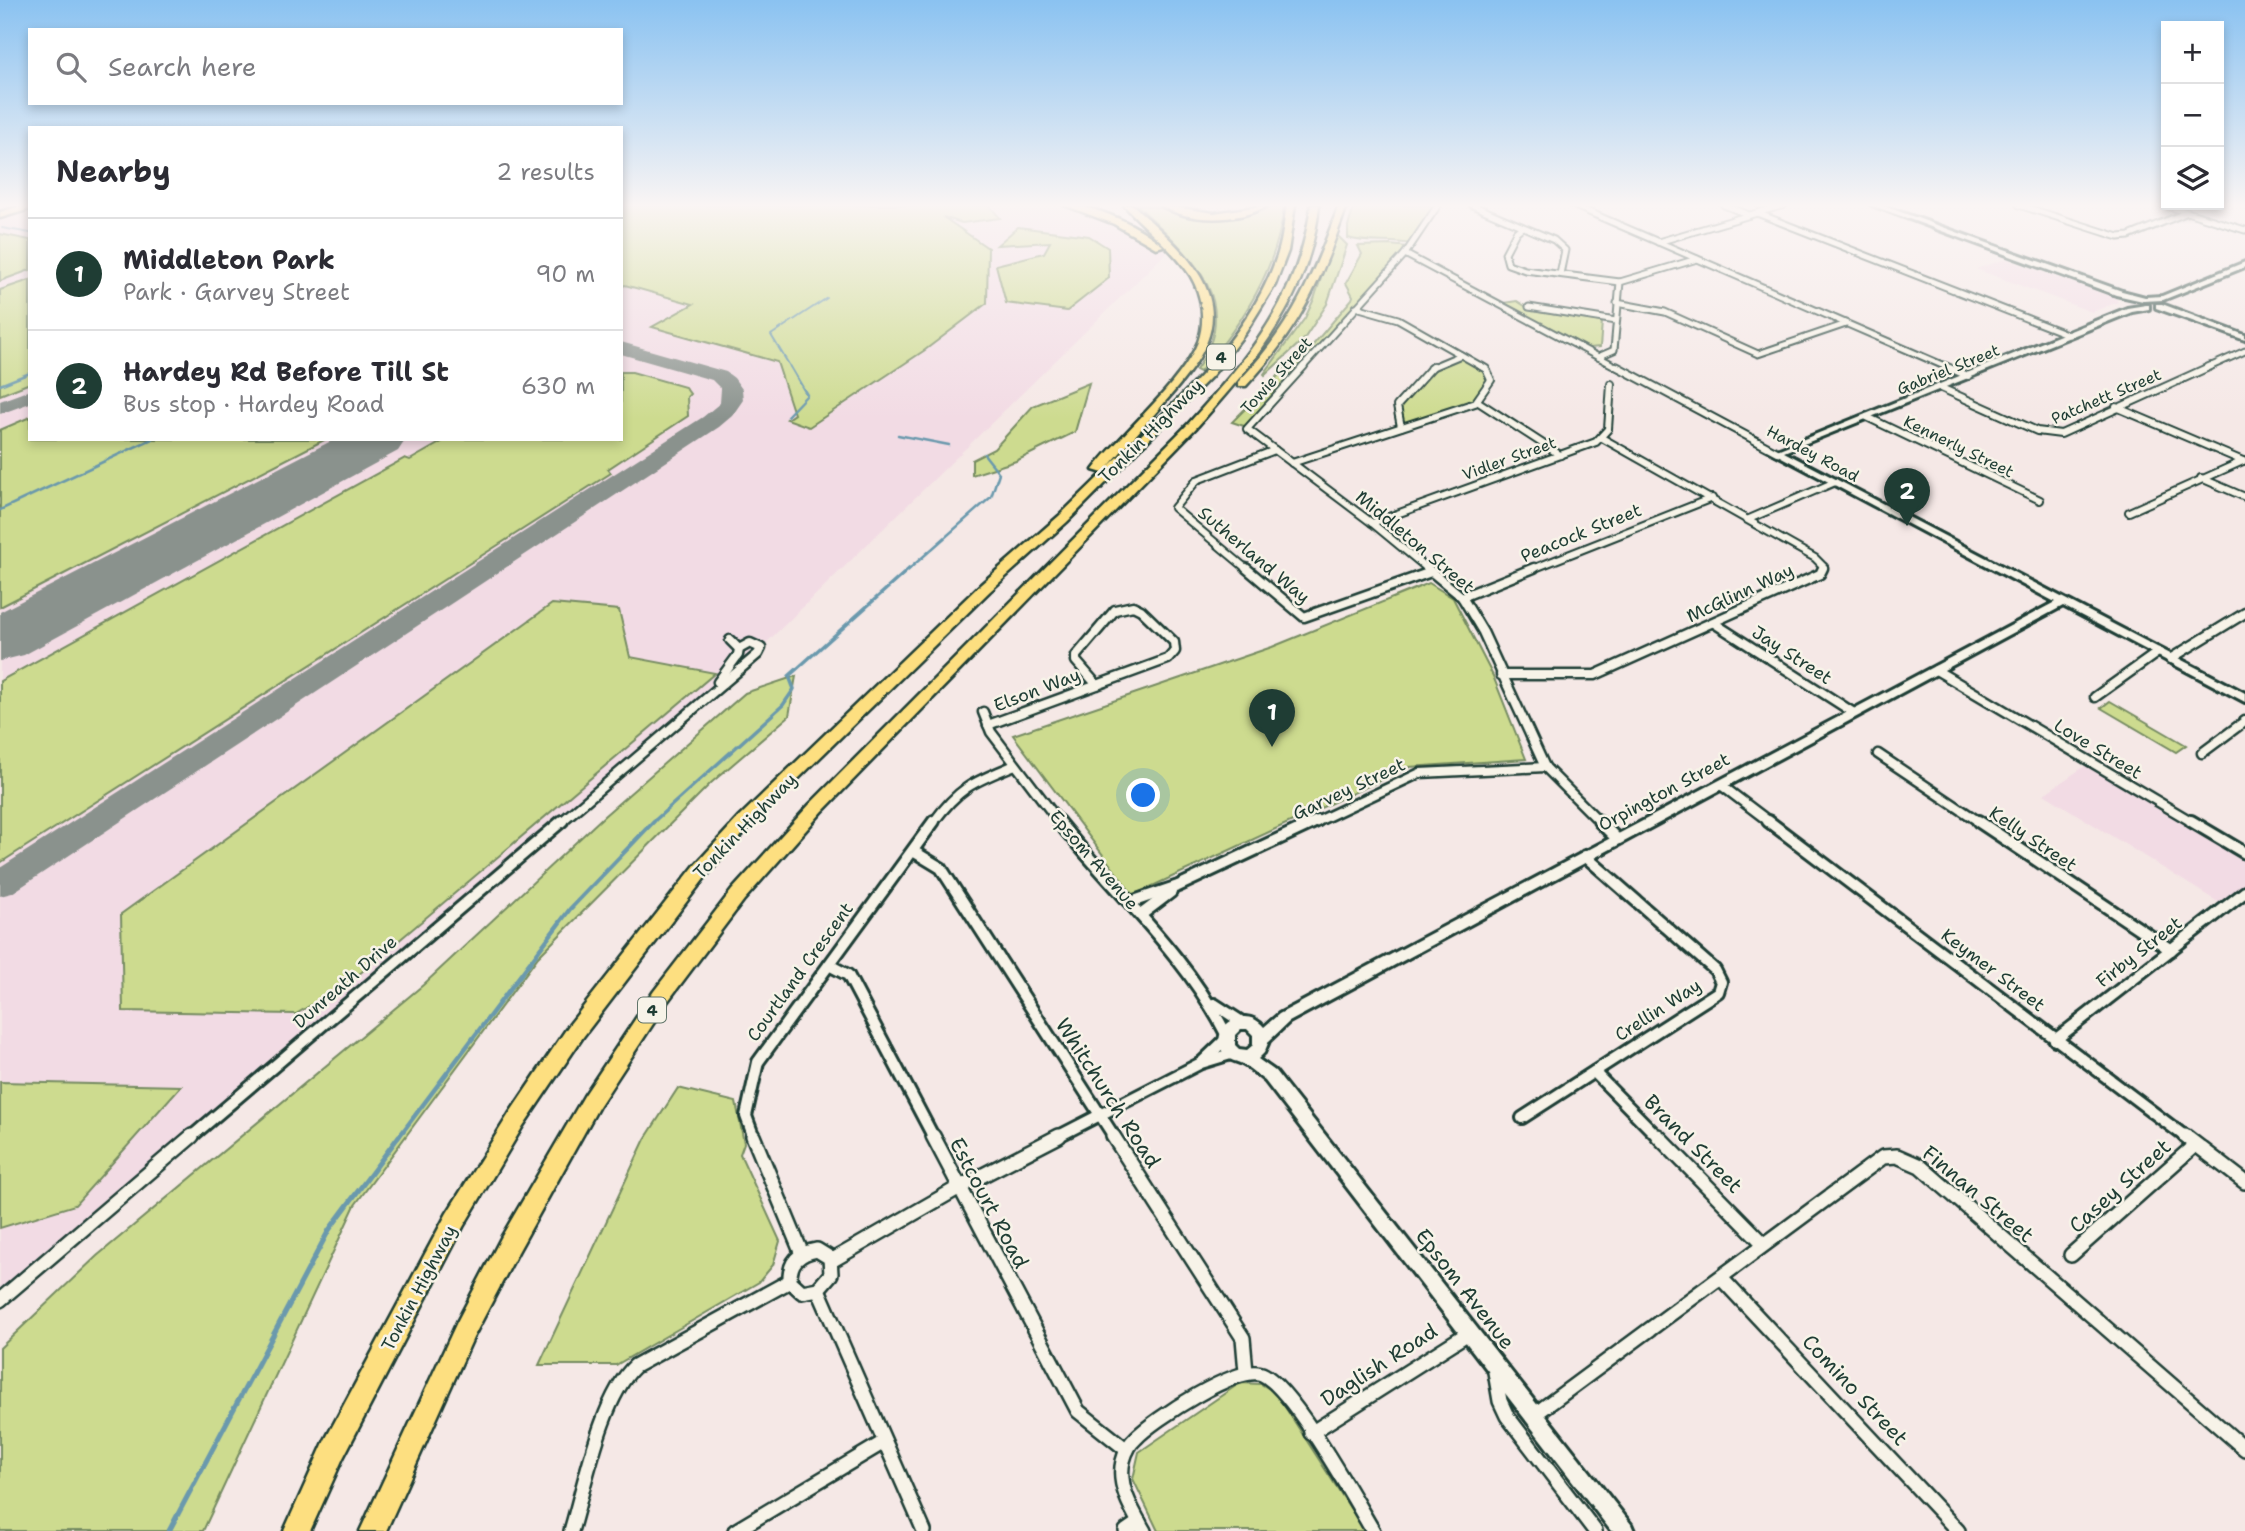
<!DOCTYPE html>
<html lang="en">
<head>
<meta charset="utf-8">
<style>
  body { margin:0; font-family:"Shantell Sans",sans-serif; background:#f2f2f3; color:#2b2b33 }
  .controls { position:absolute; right:21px; top:21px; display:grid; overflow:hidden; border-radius:0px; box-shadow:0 4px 10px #0003 }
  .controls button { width:63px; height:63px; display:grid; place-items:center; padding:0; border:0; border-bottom:2px solid #e1e1e2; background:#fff; color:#2b2b33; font:35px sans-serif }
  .you { position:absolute; left:1144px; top:796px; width:24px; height:24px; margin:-18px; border:5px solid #fff; border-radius:50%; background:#1a73e8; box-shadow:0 0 0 10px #1a73e833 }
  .badge { display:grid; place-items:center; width:46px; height:46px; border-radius:50%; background:#1f3d34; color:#fff; font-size:23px; font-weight:700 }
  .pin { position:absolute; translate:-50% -58px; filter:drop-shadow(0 2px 4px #0008) }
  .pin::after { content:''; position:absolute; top:37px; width:24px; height:21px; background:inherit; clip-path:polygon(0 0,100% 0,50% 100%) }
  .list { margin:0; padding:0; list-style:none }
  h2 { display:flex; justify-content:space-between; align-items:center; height:91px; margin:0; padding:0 28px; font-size:30px }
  h2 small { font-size:23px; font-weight:400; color:#7c7c81 }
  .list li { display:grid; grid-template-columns:46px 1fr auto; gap:21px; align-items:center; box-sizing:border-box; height:112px; padding:0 28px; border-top:2px solid #e1e1e2 }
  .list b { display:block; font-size:26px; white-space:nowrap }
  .list p { margin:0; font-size:23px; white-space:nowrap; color:#7c7c81 }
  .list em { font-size:23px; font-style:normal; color:#7c7c81 }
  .icon { flex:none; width:38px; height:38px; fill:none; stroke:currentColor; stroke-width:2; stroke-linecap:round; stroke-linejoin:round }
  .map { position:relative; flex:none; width:2245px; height:1531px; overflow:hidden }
  .search { position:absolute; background:#fff; box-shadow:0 4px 10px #0003; left:28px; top:28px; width:595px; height:77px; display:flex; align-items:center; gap:18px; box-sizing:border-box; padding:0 24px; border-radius:0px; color:#7c7c81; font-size:26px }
  .panel { position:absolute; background:#fff; box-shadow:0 4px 10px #0003; left:28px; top:126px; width:595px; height:315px; border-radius:0px }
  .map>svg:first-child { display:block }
  .built { fill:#f2dbe4 }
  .green { fill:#cddb8f; stroke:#768c62; stroke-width:2 }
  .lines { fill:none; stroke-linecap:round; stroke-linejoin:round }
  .stream-far4 { stroke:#6b99ad; stroke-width:2 }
  .stream-far3 { stroke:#6b99ad; stroke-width:2.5 }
  .stream-far2 { stroke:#6b99ad; stroke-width:3.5 }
  .stream-far1 { stroke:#6b99ad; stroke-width:4.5 }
  .stream { stroke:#6b99ad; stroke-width:5 }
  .taxiway { fill:#8a928d; fill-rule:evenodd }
  .runway { fill:#8a928d; fill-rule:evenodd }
  .street-far4-casing { stroke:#1f3d34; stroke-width:9 }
  .street-far3-casing { stroke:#1f3d34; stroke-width:10 }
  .street-far2-casing { stroke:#1f3d34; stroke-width:13 }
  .street-far1-casing { stroke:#1f3d34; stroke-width:16 }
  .street-casing { stroke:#1f3d34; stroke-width:18 }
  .secondary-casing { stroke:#1f3d34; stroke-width:6 }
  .highway-casing { stroke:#1f3d34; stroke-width:5 }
  .street-far4 { stroke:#f7f3e8; stroke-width:5 }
  .street-far3 { stroke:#f7f3e8; stroke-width:6 }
  .street-far2 { stroke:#f7f3e8; stroke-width:8 }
  .street-far1 { stroke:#f7f3e8; stroke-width:10 }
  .street { stroke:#f7f3e8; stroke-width:13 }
  .secondary { fill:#f7f3e8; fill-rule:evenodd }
  .highway { fill:#fddf80; fill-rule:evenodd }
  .labels { text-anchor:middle; stroke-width:5; stroke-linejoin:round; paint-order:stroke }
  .shield { fill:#f7f3e8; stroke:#60746a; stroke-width:2 }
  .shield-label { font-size:16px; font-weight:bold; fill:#1f3d34 }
  .far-street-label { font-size:16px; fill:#1f3d34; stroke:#f7f3e8 }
  .street-label { font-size:18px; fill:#1f3d34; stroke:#f7f3e8 }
  .near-street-label { font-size:21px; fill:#1f3d34; stroke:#f7f3e8 }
</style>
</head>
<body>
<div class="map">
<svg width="2245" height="1531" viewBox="0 0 2245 1531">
  <rect width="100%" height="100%" fill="#f5e8e6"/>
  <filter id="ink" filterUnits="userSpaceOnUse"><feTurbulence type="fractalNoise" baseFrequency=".0143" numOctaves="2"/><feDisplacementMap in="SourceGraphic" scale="14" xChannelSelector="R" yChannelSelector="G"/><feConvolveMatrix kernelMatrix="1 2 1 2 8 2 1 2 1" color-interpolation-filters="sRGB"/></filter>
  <g filter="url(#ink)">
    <g class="built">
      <path d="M 0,205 L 30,205 L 30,439 L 621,439 L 621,205 L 1068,205 L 1089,211 L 1158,244 L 1167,252 L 761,648 L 0,1300 Z"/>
      <path d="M 2006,259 L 2115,298 L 2118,302 L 2092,312 L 1976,269 Z"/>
      <path d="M 2091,762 L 2245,853 L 2245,892 L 2226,907 L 2044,794 Z"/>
    </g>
    <g class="green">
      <path d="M 621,205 L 989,205 L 1000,218 L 962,223 L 943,217 L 988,248 L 987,303 L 925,350 L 809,427 L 787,419 L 794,414 L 777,362 L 652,327 L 693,304 L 625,285 L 621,287 Z"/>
      <path d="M 1137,205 C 1160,205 1179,216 1202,217 C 1221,218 1241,218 1258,212 C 1268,209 1273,205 1284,205 C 1277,271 1243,322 1200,372 L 1196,370 C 1247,299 1186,252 1137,205 Z"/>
      <path d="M 1355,205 L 1438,205 L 1411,244 C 1391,240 1367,244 1348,238 L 1348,226 Z"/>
      <path d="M 1018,227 L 1089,236 L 1108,248 L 1109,278 L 1067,311 L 1006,303 L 996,265 L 1044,253 L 1050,242 L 997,245 Z"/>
      <path d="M 0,234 L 30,240 L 30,270 L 0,281 Z"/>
      <path d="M 1336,234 L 1347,245 L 1327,304 L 1304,339 L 1265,375 L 1264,374 L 1305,318 L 1314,299 Z"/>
      <path d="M 1390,245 L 1409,247 L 1247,427 L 1232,422 L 1286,368 L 1307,352 L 1352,299 L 1353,296 L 1346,283 L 1362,254 L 1358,246 Z"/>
      <path d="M 30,280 L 30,383 L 0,395 L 0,290 Z"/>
      <path d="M 1517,301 L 1533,311 L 1602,322 L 1600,347 L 1589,348 L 1503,303 Z"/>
      <path d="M 1461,355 L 1491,377 L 1477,401 L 1401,427 L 1397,406 L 1431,367 Z"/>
      <path d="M 621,372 L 632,372 L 685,387 L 690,394 L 687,397 L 688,416 L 608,469 L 611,473 L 0,863 L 0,681 L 405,458 L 410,460 L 447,439 L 621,439 Z"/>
      <path d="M 1089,383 L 1075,432 L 1016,461 L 972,475 L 972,460 L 994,449 L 1033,406 Z"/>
      <path d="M 30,417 L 30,439 L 326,439 L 0,607 L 0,430 Z"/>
      <path d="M 1429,583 L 1453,598 L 1493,676 L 1526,759 L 1409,767 L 1133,895 L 1013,735 L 1272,647 Z"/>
      <path d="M 552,604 L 619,610 L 630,657 L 715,673 L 351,981 L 296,1014 L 123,1011 L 121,914 Z"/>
      <path d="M 796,676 L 789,716 L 711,783 L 538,957 L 355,1205 L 203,1531 L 0,1531 L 0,1348 L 97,1256 L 423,985 L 604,816 L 745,693 Z"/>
      <path d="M 2110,701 L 2186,745 L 2176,752 L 2101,708 Z"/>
      <path d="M 0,1082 L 181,1086 L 75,1205 L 0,1228 Z"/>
      <path d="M 678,1088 L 736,1102 L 744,1143 L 740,1154 L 780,1241 L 773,1265 L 759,1282 L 616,1365 L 539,1365 L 645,1139 Z"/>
      <path d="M 1240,1383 L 1261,1384 L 1276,1393 L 1365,1531 L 1158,1531 L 1133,1479 L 1139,1452 Z"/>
    </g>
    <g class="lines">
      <g class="stream-far4">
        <path d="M 2,228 L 30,233"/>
        <path d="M 791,368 L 771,335 L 827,298"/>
      </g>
      <g class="stream-far3">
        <path d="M 0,385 L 30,373"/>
        <path d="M 787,416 L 807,395 L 790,366"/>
        <path d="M 898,435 L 949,445"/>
        <path d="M 0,510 L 152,439"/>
        <path d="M 908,570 L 991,497 L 999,473 L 984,454"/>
      </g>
      <path class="stream-far2" d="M 652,823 L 783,705 L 794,689 L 789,676 L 910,568"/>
      <path class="stream-far1" d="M 398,1138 L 570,909 L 654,821"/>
      <path class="stream" d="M 169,1531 L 329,1230 L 399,1136"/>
      <g class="taxiway">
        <path d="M 621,342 L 726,372 L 734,378 L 742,389 L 743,400 L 732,416 L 719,427 L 12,893 L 0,896 L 0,868 L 703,417 L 720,403 L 721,389 L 712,380 L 621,354 Z"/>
        <path d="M 30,390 L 30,403 L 0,414 L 0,401 Z"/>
      </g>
      <path class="runway" d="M 335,439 L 406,439 L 398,451 L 24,655 L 0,661 L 0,612 Z"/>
      <g class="street-far4-casing">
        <g id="street-far4">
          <path d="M 1472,205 L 1554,240 L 1565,250 L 1560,274"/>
          <path d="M 1573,205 L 1949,368"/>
          <path d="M 1724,205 L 1749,215"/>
          <path d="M 2019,205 L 2119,237 L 2129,236 L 2188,212"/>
          <path d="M 2164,205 L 2245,230"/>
          <path d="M 1757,213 L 2069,335"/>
          <path d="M 1522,227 L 1516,232 L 1505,253 L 1508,264 L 1525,270 L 1620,282"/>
          <path d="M 1658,242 L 1784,205"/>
          <path d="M 1405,254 L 1619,368"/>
          <path d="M 1617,303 L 1665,312 L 1758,354 L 1846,324"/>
          <path d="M 1356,307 L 1398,319 L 1484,368"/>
          <path d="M 1529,307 L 1616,321"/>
          <path d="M 1598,357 L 1614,350 L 1620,282 L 1697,259"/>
          <path d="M 1302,368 L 1405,254 L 1438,205"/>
          <path d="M 1430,368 L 1461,355"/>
          <path d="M 2207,368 L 2245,351"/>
        </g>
      </g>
      <g class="street-far3-casing">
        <g id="street-far3">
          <path d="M 1304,366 L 1247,429 L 1372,523 L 1429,570"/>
          <path d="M 1616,366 L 1777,452"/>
          <path d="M 1945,366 L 1968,376"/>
          <path d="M 1939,387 L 2037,431 L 2061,434 L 2211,366"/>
          <path d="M 1477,401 L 1560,455"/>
          <path d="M 2116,407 L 2243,461"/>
          <path d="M 1867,417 L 2040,500"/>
          <path d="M 1401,427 L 1397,406 L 1433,366"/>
          <path d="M 1602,438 L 1815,558 L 1824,567 L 1822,570"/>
          <path d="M 1292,463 L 1475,403 L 1491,380 L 1486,369 L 1481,366"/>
          <path d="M 2201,478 L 2245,497"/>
          <path d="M 2129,512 L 2243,461"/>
          <path d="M 1749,519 L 1835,482"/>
          <path d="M 1372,523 L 1596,442 L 1608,429 L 1611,384"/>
          <path d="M 1248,570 L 1174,508 L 1197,480 L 1275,450"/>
          <path d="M 1530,570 L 1712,498"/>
        </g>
      </g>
      <g class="street-far2-casing">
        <g id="street-far2">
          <path d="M 1246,568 L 1304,617 L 1431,572"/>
          <path d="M 1427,568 L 1462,597 L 1483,632 L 1545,767 L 1601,823"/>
          <path d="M 1462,597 L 1534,568"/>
          <path d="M 1714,623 L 1854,713"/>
          <path d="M 2170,659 L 2245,613"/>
          <path d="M 1936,670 L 2194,823"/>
          <path d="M 1501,675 L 1595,675 L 1820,574 L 1823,568"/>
          <path d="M 718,682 L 738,655 L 739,649 L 730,640"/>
          <path d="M 2095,697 L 2158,652"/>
          <path d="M 983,712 L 991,732 L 1060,823"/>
          <path d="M 988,725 L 1168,659 L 1175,651 L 1174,642 L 1141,610 L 1133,606 L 1115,610 L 1076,656 L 1076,661 L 1097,685"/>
          <path d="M 2202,753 L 2245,721"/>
          <path d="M 1878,754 L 1981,823"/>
          <path d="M 1721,785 L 1771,823"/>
          <path d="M 560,823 L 758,654 L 761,648 L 750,643 L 739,649"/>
          <path d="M 933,823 C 960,786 974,782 1015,765"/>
          <path d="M 1314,823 L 1420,773 L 1545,767"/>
        </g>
      </g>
      <g class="street-far1-casing">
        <g id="street-far1">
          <path d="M 1058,821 C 1115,892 1184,952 1226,1034"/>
          <path d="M 1599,821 L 1617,839"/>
          <path d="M 1768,821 L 2187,1138"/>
          <path d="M 1978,821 L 2171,950"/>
          <path d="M 2191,821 L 2245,853"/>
          <path d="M 913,851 L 941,868 L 1115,1138"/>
          <path d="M 1131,902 L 1178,886 L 1317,821"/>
          <path d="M 1142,914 L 1171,892"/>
          <path d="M 829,965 L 848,975 L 934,1138"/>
          <path d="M 1214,1004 L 1245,1024"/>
          <path d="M 2055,1040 L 2245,892"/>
          <path d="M 1202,1062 L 1225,1040"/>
          <path d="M 1594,1072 L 1659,1138"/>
          <path d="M 1522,1118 L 1718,992 L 1721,982 L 1715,970 L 1585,856"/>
          <path d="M 190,1138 L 562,821"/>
          <path d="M 754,1138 L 746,1116 L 758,1062 L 934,821"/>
          <path d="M 1055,1138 L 1201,1063 L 1234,1053"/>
        </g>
      </g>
      <g class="street-casing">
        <g id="street">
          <path d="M 753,1136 L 802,1254"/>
          <path d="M 933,1136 L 1078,1411 L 1127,1450"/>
          <path d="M 1113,1136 L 1243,1338 L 1246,1372"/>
          <path d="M 1658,1136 L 1764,1244"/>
          <path d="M 2185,1136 L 2245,1182"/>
          <path d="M 817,1250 L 830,1258 L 831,1274 L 818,1289 L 802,1292 L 790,1281 C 789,1262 799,1253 817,1250 Z"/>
          <path d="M 2071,1255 L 2195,1145"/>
          <path d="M 831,1261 L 958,1188 L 1059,1136"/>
          <path d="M 1721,1278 L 1958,1531"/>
          <path d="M 818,1289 L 924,1531"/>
          <path d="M 0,1300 L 192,1136"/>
          <path d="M 1495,1372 L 1500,1401 L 1507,1416 L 1595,1531"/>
          <path d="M 1534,1415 L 1883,1157 L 1897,1156 L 1920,1166 L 2245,1449"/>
          <path d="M 1311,1433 L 1470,1332"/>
          <path d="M 571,1531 C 585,1485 601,1398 635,1366 L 790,1281"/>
          <path d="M 735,1531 L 884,1442"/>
          <path d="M 1126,1531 L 1139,1522"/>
          <path d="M 1144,1531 C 1132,1510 1117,1486 1123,1461 C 1125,1453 1129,1444 1136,1438 C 1153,1420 1238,1364 1262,1374 C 1292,1387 1354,1499 1373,1531"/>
        </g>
      </g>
      <g class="secondary-casing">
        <g id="secondary">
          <path d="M 1871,205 L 1881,205 L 2122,291 L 2145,297 L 2162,296 L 2245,262 L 2245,267 L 2163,300 L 2143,301 L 2116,295 Z"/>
          <path d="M 2156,304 L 2162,304 L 2245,335 L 2245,340 L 2156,308 Z"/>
          <path d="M 2146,305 L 2149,305 L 2149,309 L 2132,312 L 1784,452 L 2245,693 L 2245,702 L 2063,606 L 1289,1022 L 1269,1041 L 1264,1053 L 1258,1059 L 1275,1071 L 1631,1524 L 1634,1531 L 1611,1531 L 1265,1081 C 1257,1075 1250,1068 1242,1064 C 1237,1061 1231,1061 1227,1057 C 1203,1033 1242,1000 1264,1027 L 1279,1014 L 2055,602 L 1772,452 L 2127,308 ZM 1241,1029 L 1247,1029 L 1253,1035 L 1253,1045 L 1247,1050 L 1239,1049 L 1235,1045 L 1235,1035 Z"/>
        </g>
      </g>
      <g class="highway-casing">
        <g id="highway">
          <path d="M 24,205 L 30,205 L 30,209 L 0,218 L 0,212 Z"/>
          <path d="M 1064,205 C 1096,205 1139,225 1163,246 L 1156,248 L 1114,224 Z"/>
          <path d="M 1124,205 L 1133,205 C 1156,227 1183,248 1200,276 C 1232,330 1193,369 1160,408 C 1142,428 1124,448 1106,469 C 1170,406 1250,341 1278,253 C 1283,238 1284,221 1287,205 L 1295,205 L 1288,251 L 1275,285 L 1246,332 L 1212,376 L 1067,522 L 990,591 L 751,825 L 707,875 L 583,1037 L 523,1126 L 463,1227 L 343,1458 L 310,1531 L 284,1531 L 325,1440 L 447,1213 L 509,1114 L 569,1025 L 695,865 L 739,817 L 980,585 L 1059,516 L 1103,473 L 1093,470 C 1122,432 1181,384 1198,342 C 1206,320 1202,295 1190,275 C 1172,248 1145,229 1124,205 Z"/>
          <path d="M 1160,205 L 1214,213 L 1268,205 C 1240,223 1188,223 1160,205 Z"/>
          <path d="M 1311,205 L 1319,205 C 1310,298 1256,361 1196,428 L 822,812 L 744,900 L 668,1001 L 598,1108 L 518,1252 L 473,1338 L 386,1531 L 360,1531 L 457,1322 L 502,1236 L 584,1096 L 654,991 L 732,890 L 810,804 L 1188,424 C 1248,358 1300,297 1311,205 Z"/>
          <path d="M 1339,205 L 1347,205 C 1322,279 1300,329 1246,386 L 1238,386 L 1238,382 C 1292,326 1313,277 1339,205 Z"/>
        </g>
      </g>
      <use href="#street-far4" class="street-far4"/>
      <use href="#street-far3" class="street-far3"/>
      <use href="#street-far2" class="street-far2"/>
      <use href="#street-far1" class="street-far1"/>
      <use href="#street" class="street"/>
      <use href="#secondary" class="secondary"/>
      <use href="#highway" class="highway"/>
    </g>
  </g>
  <linearGradient id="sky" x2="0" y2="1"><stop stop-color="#8ac2f1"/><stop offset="0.49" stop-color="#faf5f4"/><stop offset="1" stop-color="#faf5f4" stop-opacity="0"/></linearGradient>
  <rect width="2245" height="419" fill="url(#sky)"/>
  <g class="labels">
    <g class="shield">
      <rect x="1207" y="344.5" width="28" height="25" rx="5"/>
      <rect x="638" y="997.5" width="28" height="25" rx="5"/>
    </g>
    <g class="shield-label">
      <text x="1221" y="363">4</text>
      <text x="652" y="1016">4</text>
    </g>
    <g class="far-street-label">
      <text transform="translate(1948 369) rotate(-22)" y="6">Gabriel Street</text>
      <text transform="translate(1276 375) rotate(-48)" y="6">Towie Street</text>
      <text transform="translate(2106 396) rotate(-23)" y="6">Patchett Street</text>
      <text transform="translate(1959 446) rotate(26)" y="6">Kennerly Street</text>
      <text transform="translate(1813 453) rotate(28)" y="6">Hardey Road</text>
      <text transform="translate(1509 458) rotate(-20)" y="6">Vidler Street</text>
    </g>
    <g class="street-label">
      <text transform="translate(1151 431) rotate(-45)" y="6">Tonkin Highway</text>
      <text transform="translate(1581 533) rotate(-22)" y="6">Peacock Street</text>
      <text transform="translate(1415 542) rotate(40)" y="6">Middleton Street</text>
      <text transform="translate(1254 555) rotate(40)" y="6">Sutherland Way</text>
      <text transform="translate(1740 593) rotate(-25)" y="6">McGlinn Way</text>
      <text transform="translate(1792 655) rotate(33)" y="6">Jay Street</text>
      <text transform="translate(1037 690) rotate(-21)" y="6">Elson Way</text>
      <text transform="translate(2098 749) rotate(31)" y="6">Love Street</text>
      <text transform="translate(1349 789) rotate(-25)" y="6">Garvey Street</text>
      <text transform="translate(1664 792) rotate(-28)" y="6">Orpington Street</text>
      <text transform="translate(745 826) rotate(-46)" y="6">Tonkin Highway</text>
      <text transform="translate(2033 839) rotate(34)" y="6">Kelly Street</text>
      <text transform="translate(1094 860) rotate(49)" y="6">Epsom Avenue</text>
      <text transform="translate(2139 952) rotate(-38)" y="6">Firby Street</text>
      <text transform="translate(1993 970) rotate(37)" y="6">Keymer Street</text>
      <text transform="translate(800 972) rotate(-54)" y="6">Courtland Crescent</text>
      <text transform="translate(345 982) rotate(-41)" y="6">Dunreath Drive</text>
      <text transform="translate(1658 1010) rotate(-33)" y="6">Crellin Way</text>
      <text transform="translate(419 1288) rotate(-62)" y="6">Tonkin Highway</text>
    </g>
    <g class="near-street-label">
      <text transform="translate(1108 1093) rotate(57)" y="7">Whitchurch Road</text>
      <text transform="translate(1693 1144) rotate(45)" y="7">Brand Street</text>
      <text transform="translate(2120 1186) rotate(-42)" y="7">Casey Street</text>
      <text transform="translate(1978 1194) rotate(40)" y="7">Finnan Street</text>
      <text transform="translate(989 1203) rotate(62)" y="7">Estcourt Road</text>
      <text transform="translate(1465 1289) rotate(52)" y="7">Epsom Avenue</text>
      <text transform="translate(1379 1365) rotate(-33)" y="7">Daglish Road</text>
      <text transform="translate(1855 1390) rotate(47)" y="7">Comino Street</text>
    </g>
  </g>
</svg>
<div class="controls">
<button>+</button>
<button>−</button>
<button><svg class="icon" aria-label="layers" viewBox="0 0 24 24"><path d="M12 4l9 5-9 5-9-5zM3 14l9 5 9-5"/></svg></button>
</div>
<div class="you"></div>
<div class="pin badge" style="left:1272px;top:747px">1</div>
<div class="pin badge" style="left:1907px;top:526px">2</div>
<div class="search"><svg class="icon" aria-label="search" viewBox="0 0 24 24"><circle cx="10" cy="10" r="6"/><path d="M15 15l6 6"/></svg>Search here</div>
<section class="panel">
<h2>Nearby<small>2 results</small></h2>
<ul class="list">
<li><span class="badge">1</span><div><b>Middleton Park</b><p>Park · Garvey Street</p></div><em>90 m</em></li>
<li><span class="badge">2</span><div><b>Hardey Rd Before Till St</b><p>Bus stop · Hardey Road</p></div><em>630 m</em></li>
</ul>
</section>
</div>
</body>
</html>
